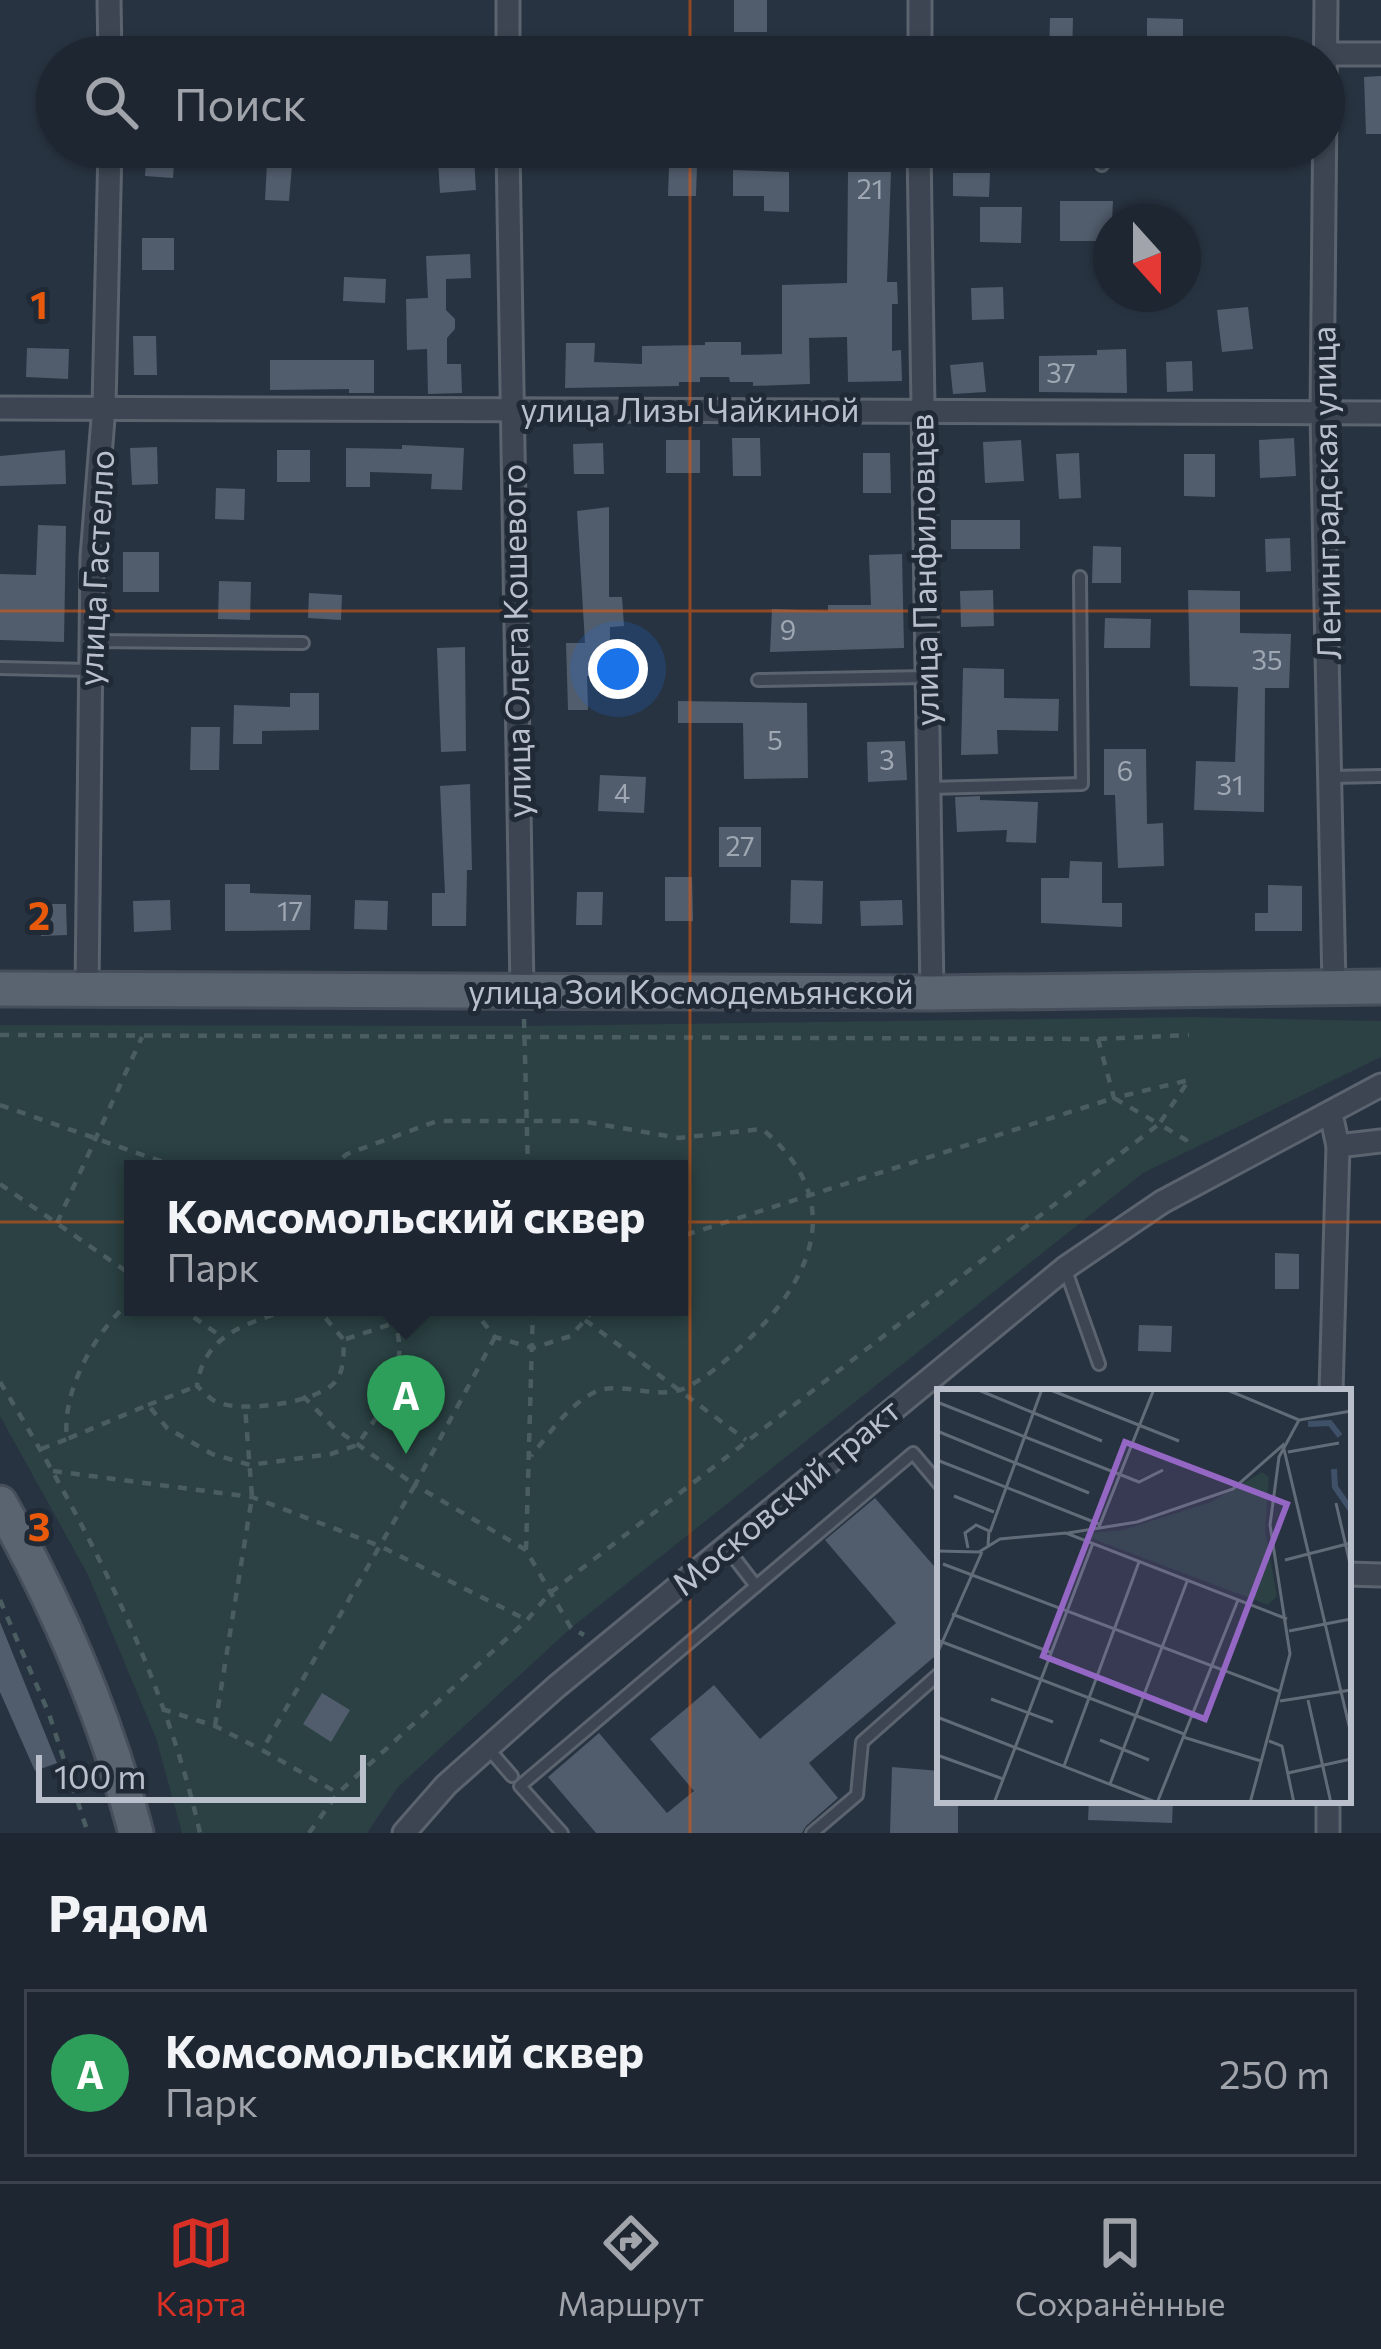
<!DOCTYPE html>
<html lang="ru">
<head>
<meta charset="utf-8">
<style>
  body { margin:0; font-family:Commissioner,sans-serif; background:#2b323d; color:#f1f3f6 }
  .compass { position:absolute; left:1093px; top:204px; width:108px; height:108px; border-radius:50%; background:#1e2631; box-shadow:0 3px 9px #0004; rotate:159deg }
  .scale { position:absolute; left:36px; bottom:30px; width:330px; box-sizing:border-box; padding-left:12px; border:6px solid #b9c0cb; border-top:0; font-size:33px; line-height:42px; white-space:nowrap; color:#b9c0cb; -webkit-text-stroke:9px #202a36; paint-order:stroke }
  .you { position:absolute; left:618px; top:669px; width:42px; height:42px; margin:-30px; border:9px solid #fff; border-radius:50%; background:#1a73e8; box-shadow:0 0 0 18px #1a73e833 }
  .badge { display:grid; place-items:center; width:78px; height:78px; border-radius:50%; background:#d93025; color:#fff; font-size:39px; font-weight:700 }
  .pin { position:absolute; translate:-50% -99px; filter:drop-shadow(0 3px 6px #0008) }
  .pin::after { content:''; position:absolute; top:63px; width:42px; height:36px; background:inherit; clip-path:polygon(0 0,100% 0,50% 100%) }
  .popup { position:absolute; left:124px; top:1160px; width:564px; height:156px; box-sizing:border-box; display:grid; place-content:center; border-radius:0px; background:#1e2631; filter:drop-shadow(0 3px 9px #0005); font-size:39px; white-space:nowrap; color:#a1a5ab }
  .popup b { font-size:45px; color:#f1f3f6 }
  .popup::after { content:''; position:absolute; left:50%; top:100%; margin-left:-24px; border:24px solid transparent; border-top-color:#1e2631 }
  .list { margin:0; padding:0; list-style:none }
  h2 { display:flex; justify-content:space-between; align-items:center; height:156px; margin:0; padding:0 48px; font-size:51px }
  h2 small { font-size:39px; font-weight:400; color:#a1a5ab }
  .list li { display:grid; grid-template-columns:78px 1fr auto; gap:36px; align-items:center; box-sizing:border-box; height:168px; margin:0 24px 24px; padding:0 24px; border:3px solid #3c434d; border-radius:0px }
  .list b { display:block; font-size:45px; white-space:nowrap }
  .list p { margin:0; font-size:39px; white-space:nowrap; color:#a1a5ab }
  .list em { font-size:39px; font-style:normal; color:#a1a5ab }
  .icon { flex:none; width:66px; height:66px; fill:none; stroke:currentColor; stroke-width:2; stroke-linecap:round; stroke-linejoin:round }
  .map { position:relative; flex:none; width:1381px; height:1833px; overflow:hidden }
  .search { position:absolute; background:#1e2631; box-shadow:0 3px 9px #0004; left:36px; right:36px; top:36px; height:132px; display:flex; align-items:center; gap:30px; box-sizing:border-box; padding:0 42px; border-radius:66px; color:#a1a5ab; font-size:45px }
  .sheet { height:348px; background:#1e2631 }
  nav { display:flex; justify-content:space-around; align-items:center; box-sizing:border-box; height:168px; border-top:3px solid #3c434d; background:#1e2631; font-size:33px; color:#a1a5ab }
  nav a { display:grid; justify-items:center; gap:6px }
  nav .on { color:#d93025 }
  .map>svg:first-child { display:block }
  .green { fill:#2b4143; fill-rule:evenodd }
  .building { fill:#515c6c }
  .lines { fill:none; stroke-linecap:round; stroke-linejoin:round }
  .service-casing { stroke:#5a636e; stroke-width:16 }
  .minor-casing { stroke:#5a636e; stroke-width:27 }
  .primary-casing { stroke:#454e5a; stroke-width:39 }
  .path { stroke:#4a5e61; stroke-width:4.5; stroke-dasharray:9 9; stroke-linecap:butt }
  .service { stroke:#3c4551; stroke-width:10 }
  .minor { stroke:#3c4551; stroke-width:21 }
  .primary { stroke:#5a6471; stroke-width:33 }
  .grid { fill:none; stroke:#e8590c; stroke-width:3; stroke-opacity:0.55 }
  .labels { text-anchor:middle; stroke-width:10; stroke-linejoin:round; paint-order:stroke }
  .number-label { font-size:27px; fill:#9fa7b3 }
  .street-label { font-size:33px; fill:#b9c0cb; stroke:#202a36 }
  .inset-river { fill:none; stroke:#3e5169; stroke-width:6 }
  .inset-road { fill:none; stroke:#626b78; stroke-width:3 }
  .view { fill:#9467c4; fill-opacity:0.15; stroke:#9467c4; stroke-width:6 }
  .inset-edge { fill:none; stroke:#b9c0cb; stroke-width:6 }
  .grid-label { font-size:39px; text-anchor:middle; font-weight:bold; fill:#e8590c; stroke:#202a36; stroke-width:10; stroke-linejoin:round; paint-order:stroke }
</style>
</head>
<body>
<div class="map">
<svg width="1381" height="1833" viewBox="0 0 1381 1833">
  <rect width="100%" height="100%" fill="#283341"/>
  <path class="green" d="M 1194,1017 L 1381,1021 L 1381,1057 L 1143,1173 L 571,1628 L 398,1787 L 367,1833 L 182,1833 L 156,1738 L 88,1575 L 0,1416 L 0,1025 L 524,1026 ZM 133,1169 L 679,1169 L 679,1307 L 133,1307 Z"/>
  <g class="building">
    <rect x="734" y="0" width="33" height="32"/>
    <path d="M 1050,18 L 1073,18 L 1072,57 L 1049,57 Z"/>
    <path d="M 1147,18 L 1183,19 L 1183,55 L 1147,55 Z"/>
    <path d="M 1297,39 L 1298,57 L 1221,57 L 1221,42 Z"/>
    <path d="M 1381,76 L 1381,134 L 1366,134 L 1364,77 Z"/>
    <path d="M 147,148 L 175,150 L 173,178 L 145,176 Z"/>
    <path d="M 474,158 L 476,190 L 440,193 L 438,160 Z"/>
    <path d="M 267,164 L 292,165 L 289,201 L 265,200 Z"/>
    <path d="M 669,166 L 697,166 L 696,196 L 668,196 Z"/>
    <path d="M 733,170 L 789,172 L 789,212 L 764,211 L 764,196 L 733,196 Z"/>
    <path d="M 848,172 L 891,172 L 887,282 L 897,282 L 898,304 L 892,304 L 892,351 L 901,350 L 902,381 L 848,382 L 847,337 L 809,338 L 810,384 L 753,386 L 753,382 L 730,382 L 729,377 L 700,377 L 700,382 L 679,382 L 679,386 L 565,388 L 566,343 L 595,343 L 594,362 L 642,364 L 642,346 L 705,345 L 705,342 L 741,342 L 741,355 L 782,354 L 782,285 L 847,283 Z"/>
    <path d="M 953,173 L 990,173 L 989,197 L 953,196 Z"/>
    <path d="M 1060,201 L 1113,201 L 1111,241 L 1060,241 Z"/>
    <path d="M 980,207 L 1022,207 L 1021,243 L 980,242 Z"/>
    <rect x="142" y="238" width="32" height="32"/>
    <path d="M 470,254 L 471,278 L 446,279 L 446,310 L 455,319 L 455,329 L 447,338 L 447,364 L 461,364 L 462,393 L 428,394 L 427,349 L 407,350 L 406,299 L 428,298 L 426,256 Z"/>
    <path d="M 344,277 L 386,279 L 385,303 L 343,301 Z"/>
    <path d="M 1003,287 L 1004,319 L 972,320 L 971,288 Z"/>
    <path d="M 1248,307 L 1253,349 L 1222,352 L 1217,310 Z"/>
    <path d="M 133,336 L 156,336 L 157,375 L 134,375 Z"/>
    <path d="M 27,348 L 69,349 L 68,379 L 26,377 Z"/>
    <path d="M 1126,349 L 1127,393 L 1039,392 L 1039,356 L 1097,355 L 1097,350 Z"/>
    <path d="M 270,360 L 374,360 L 374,393 L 349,393 L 349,389 L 270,390 Z"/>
    <path d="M 1192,361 L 1193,391 L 1167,392 L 1166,362 Z"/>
    <path d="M 983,362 L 986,392 L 953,394 L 950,365 Z"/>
    <path d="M 732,438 L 760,438 L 761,476 L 733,476 Z"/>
    <path d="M 1294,438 L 1296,476 L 1260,478 L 1259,440 Z"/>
    <rect x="666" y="440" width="34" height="33"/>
    <path d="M 1021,440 L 1024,481 L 985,483 L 983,442 Z"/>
    <path d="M 603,443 L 604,474 L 574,474 L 573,444 Z"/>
    <path d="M 402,445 L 464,448 L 462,490 L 431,489 L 432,474 L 370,472 L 370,487 L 346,487 L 346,448 L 402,449 Z"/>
    <path d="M 157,447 L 158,484 L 132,485 L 130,448 Z"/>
    <path d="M 65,450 L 66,484 L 0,486 L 0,456 Z"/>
    <rect x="277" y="450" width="33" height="32"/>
    <path d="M 863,453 L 890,453 L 891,493 L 863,493 Z"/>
    <path d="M 1079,453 L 1081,498 L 1059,499 L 1056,454 Z"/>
    <path d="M 1184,454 L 1215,454 L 1215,497 L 1184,496 Z"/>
    <path d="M 216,488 L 245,489 L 244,520 L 215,519 Z"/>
    <path d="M 609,507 L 609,597 L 622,597 L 624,626 L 610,627 L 610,676 L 587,676 L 588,710 L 568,710 L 566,643 L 585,643 L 577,511 Z"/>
    <rect x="951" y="520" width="69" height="29"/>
    <path d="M 38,525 L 66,526 L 64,642 L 0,640 L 0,574 L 36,575 Z"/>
    <path d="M 1290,538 L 1291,571 L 1266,572 L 1265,539 Z"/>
    <path d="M 1093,546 L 1121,547 L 1121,583 L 1092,583 Z"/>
    <rect x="123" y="552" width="36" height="40"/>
    <path d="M 902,554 L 904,648 L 770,652 L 772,609 L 828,611 L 828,605 L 871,605 L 869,555 Z"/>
    <path d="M 219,581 L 251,582 L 250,620 L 218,619 Z"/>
    <path d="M 993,590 L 994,626 L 961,627 L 960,591 Z"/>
    <path d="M 1188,590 L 1240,591 L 1240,633 L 1291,634 L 1289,688 L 1265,688 L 1264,812 L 1194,810 L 1196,761 L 1235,762 L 1238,687 L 1190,686 Z"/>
    <path d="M 309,593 L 342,595 L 341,620 L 308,618 Z"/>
    <path d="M 1105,618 L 1151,619 L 1150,648 L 1104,648 Z"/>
    <path d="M 465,647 L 466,751 L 441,752 L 437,648 Z"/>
    <path d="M 963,668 L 1004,669 L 1004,698 L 1059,699 L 1058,731 L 997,730 L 998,754 L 961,755 Z"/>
    <path d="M 290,693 L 319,693 L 319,730 L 262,731 L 262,744 L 233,744 L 234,705 L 290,707 Z"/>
    <path d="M 678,701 L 807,703 L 808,778 L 744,779 L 743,723 L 678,723 Z"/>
    <path d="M 191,727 L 220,727 L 219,770 L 190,770 Z"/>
    <path d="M 905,741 L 907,780 L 868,782 L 867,742 Z"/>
    <path d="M 1104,749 L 1146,749 L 1147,824 L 1163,823 L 1164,866 L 1118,868 L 1115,795 L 1104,795 Z"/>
    <path d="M 600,775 L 646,777 L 644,813 L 598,811 Z"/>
    <path d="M 470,784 L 472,870 L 467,870 L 466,926 L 432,926 L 432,893 L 445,893 L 440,786 Z"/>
    <path d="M 980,796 L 980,800 L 1038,802 L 1036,843 L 1006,842 L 1007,830 L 957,832 L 955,797 Z"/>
    <rect x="719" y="827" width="42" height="40"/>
    <path d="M 1070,861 L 1102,862 L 1102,903 L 1122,903 L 1122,927 L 1041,923 L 1041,878 L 1069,878 Z"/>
    <path d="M 665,877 L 692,877 L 693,921 L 665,921 Z"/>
    <path d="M 791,880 L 823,881 L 822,924 L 790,923 Z"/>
    <path d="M 225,884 L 250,884 L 250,893 L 311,895 L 310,930 L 225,931 Z"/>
    <path d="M 1268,885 L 1302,886 L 1302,931 L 1255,931 L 1255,913 L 1268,913 Z"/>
    <path d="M 577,892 L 603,892 L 602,925 L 576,925 Z"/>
    <path d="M 170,900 L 171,930 L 134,932 L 133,901 Z"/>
    <path d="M 355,900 L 388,901 L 387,930 L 354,929 Z"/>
    <path d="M 902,900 L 903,925 L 861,926 L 860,901 Z"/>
    <path d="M 41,904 L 66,904 L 67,935 L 41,936 Z"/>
    <path d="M 1275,1253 L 1299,1254 L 1299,1289 L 1275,1289 Z"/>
    <path d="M 1139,1325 L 1172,1326 L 1171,1352 L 1138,1351 Z"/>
    <path d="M 875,1498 L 940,1573 L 940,1652 L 809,1763 L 838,1798 L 806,1826 L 802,1833 L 596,1833 L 548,1777 L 599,1733 L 667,1813 L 694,1791 L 650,1739 L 714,1685 L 760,1739 L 896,1623 L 825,1540 Z"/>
    <path d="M 0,1622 L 57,1763 L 35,1771 L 0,1692 Z"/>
    <path d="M 322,1693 L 350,1710 L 331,1742 L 303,1724 Z"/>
    <path d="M 892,1767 L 940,1771 L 940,1800 L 958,1800 L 958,1833 L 890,1833 Z"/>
    <path d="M 1089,1800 L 1173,1800 L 1172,1823 L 1088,1820 Z"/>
  </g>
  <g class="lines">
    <g class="service-casing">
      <g id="service">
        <path d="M 1101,147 L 1102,165"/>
        <path d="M 90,641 L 303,643"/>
        <path d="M 0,668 L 90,670"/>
        <path d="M 758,680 L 926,677"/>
        <path d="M 1330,777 L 1381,776"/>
        <path d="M 928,788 L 1082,784 L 1080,577"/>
        <path d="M 1065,1268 L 1099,1364"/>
        <path d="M 726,1547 L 756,1586"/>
        <path d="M 487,1747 L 512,1776"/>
        <path d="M 562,1833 L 520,1786 L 913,1453 L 940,1485"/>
        <path d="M 812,1833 L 857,1795 L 862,1742 L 940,1673"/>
      </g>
    </g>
    <g class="minor-casing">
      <g id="minor">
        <path d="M 109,0 L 110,57"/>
        <path d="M 1326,0 L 1322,414 L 1334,986"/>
        <path d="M 1326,54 L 1381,54"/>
        <path d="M 508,57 L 508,0"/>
        <path d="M 920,57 L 920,0"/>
        <path d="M 508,147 L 522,990"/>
        <path d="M 919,147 L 932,993"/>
        <path d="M 0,408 L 1381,413"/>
        <path d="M 87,989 L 92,557 L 104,406 L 110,147"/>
        <path d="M 1331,1114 L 1338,1146 L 1331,1392"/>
        <path d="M 1338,1146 L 1381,1141"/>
        <path d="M 1348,1574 L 1381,1575"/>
        <path d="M 404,1833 L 446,1785 L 556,1687 L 1065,1268 L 1162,1202 L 1381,1085"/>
        <path d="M 1328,1833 L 1328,1800"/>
      </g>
    </g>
    <g class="primary-casing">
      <g id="primary">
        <path d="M 0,989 L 932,993 L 1381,987"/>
        <path d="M 0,1503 C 58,1606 106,1718 136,1833"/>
      </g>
    </g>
    <g class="path">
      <path d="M 524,1019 L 528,1169"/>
      <path d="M 0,1035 L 1098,1039 L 1114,1098 L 1189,1080 L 1159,1124 L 1186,1140 L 1190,1150"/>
      <path d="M 1098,1039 L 1189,1035"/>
      <path d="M 0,1105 L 183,1169"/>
      <path d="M 329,1169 L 347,1154 L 437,1121 L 581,1121 L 679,1138 L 762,1129 C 844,1196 817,1273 750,1338 C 730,1357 711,1375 685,1388 C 658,1401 621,1380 595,1392 C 567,1406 551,1432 531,1456"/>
      <path d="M 0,1184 L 133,1276"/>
      <path d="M 57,1223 L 142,1037"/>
      <path d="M 133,1299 C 96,1330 61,1390 67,1439 L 148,1405 L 167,1428 L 212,1454 L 250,1465 L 331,1454 L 357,1445 L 394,1393 L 400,1348 L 396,1322 L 385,1307"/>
      <path d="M 179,1307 L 222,1337"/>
      <path d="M 471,1307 L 495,1337 L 533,1348 L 571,1336 L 596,1307"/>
      <path d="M 292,1309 L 322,1314 L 344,1340 C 343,1355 345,1374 332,1385 C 311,1403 246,1412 220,1403 C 211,1401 204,1392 197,1386 C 204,1334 247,1323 292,1309 Z"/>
      <path d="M 585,1320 L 746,1440"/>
      <path d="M 495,1337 L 415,1485 L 526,1550 L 571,1628 L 584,1635"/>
      <path d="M 346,1339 L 443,1307"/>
      <path d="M 0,1382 C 85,1521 164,1673 200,1833"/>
      <path d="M 303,1396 L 333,1427 L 415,1485 L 262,1750 L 338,1793"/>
      <path d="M 148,1405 L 197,1386"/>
      <path d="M 41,1449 L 67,1439"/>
      <path d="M 53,1471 L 252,1497 L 380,1546 L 527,1620"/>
      <path d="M 526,1550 L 533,1307"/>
      <path d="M 0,1600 L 49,1714 L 88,1833"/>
      <path d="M 162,1709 L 215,1726 L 262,1750"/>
      <path d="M 215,1726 L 252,1497 L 245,1407"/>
      <path d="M 309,1833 L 338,1793 L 527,1620 L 550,1593 L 1159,1124 L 1114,1098 L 679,1237"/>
    </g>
    <use href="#service" class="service"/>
    <use href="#minor" class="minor"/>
    <use href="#primary" class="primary"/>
  </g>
  <path class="grid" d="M 690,0 L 690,57M 690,147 L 690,1833M 0,611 L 1381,611M 0,1222 L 1381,1222"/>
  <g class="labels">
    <g class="number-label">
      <text x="870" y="199">21</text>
      <text x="1061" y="383">37</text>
      <text x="788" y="640">9</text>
      <text x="1267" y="670">35</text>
      <text x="775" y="750">5</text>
      <text x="887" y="770">3</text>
      <text x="1125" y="781">6</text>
      <text x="1230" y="795">31</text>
      <text x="622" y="803">4</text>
      <text x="740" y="856">27</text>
      <text x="290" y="921">17</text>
    </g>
    <g class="street-label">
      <text x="690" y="422">улица Лизы Чайкиной</text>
      <text transform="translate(1326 493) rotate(-91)" y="12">Ленинградская улица</text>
      <text transform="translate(96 568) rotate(-87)" y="12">улица Гастелло</text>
      <text transform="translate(924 570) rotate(-91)" y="12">улица Панфиловцев</text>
      <text transform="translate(516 641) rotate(-91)" y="12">улица Олега Кошевого</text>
      <text x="691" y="1004">улица Зои Космодемьянской</text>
      <text transform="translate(786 1497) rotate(-40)" y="12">Московский тракт</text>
    </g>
  </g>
  <g transform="translate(937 1389)">
    <rect width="414" height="414" fill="#283341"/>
    <path d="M 325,83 L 332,88 L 328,141 L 340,207 L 331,216 L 143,145 L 186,141 L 274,113 Z" fill="#2b4143"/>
    <path class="inset-river" d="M 371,35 L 393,34 L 403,47M 397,80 L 398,98 L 414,121"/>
    <path class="inset-road" d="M 39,0 L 165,52M 111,0 L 242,52M 288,0 L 362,31M 0,13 L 202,93 L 226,81M 0,42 L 152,104M 351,63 L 402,54M 0,71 L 162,135M 17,107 L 57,123M 399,114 L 414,179M 162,138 L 217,0M 53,143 L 105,0M 131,144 L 200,133 L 296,100 L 346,56 L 414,345M 31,159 L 28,144 L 39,136 L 52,142 L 51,157M 0,162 L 42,163 L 63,150 L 129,144 L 350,230M 348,171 L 414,154M 6,175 L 344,303M 15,225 L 115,264M 352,242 L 414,230M 0,251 L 247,345M 0,265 L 45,163M 54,310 L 116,333M 371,311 L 394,414M 343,312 L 414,301M 0,328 L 221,414M 246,348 L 324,372M 163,351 L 212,371M 332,352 L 345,357 L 357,414M 0,366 L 66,390M 127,377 L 202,173M 351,384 L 414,370M 173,395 L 251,190M 57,414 L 156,154M 220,414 L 301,211M 313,414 L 353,265 L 333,136 L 342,68 L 362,31 L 414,22"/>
    <path class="view" d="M 188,53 L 350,115 L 268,330 L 106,267 Z"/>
    <rect width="414" height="414" class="inset-edge"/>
  </g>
  <g class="grid-label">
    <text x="39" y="319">1</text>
    <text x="39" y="930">2</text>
    <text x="39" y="1541">3</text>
  </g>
</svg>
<svg class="compass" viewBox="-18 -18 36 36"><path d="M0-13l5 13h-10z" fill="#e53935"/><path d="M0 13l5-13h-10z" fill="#a1a5ab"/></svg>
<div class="scale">100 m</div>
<div class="you"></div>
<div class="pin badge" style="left:406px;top:1454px;background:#2e9e5b">A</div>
<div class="popup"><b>Комсомольский сквер</b>Парк</div>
<div class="search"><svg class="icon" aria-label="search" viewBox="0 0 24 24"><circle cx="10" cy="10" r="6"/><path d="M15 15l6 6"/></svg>Поиск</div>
</div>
<section class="sheet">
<h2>Рядом<small></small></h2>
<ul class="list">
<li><span class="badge" style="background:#2e9e5b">A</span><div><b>Комсомольский сквер</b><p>Парк</p></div><em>250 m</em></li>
</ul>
</section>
<nav>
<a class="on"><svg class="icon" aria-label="map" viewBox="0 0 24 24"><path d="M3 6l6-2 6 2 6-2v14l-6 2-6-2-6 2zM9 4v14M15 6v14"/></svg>Карта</a>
<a><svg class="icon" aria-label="directions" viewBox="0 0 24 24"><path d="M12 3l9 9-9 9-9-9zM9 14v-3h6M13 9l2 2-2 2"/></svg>Маршрут</a>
<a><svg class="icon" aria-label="saved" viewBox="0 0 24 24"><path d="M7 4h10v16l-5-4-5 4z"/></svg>Сохранённые</a>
</nav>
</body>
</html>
